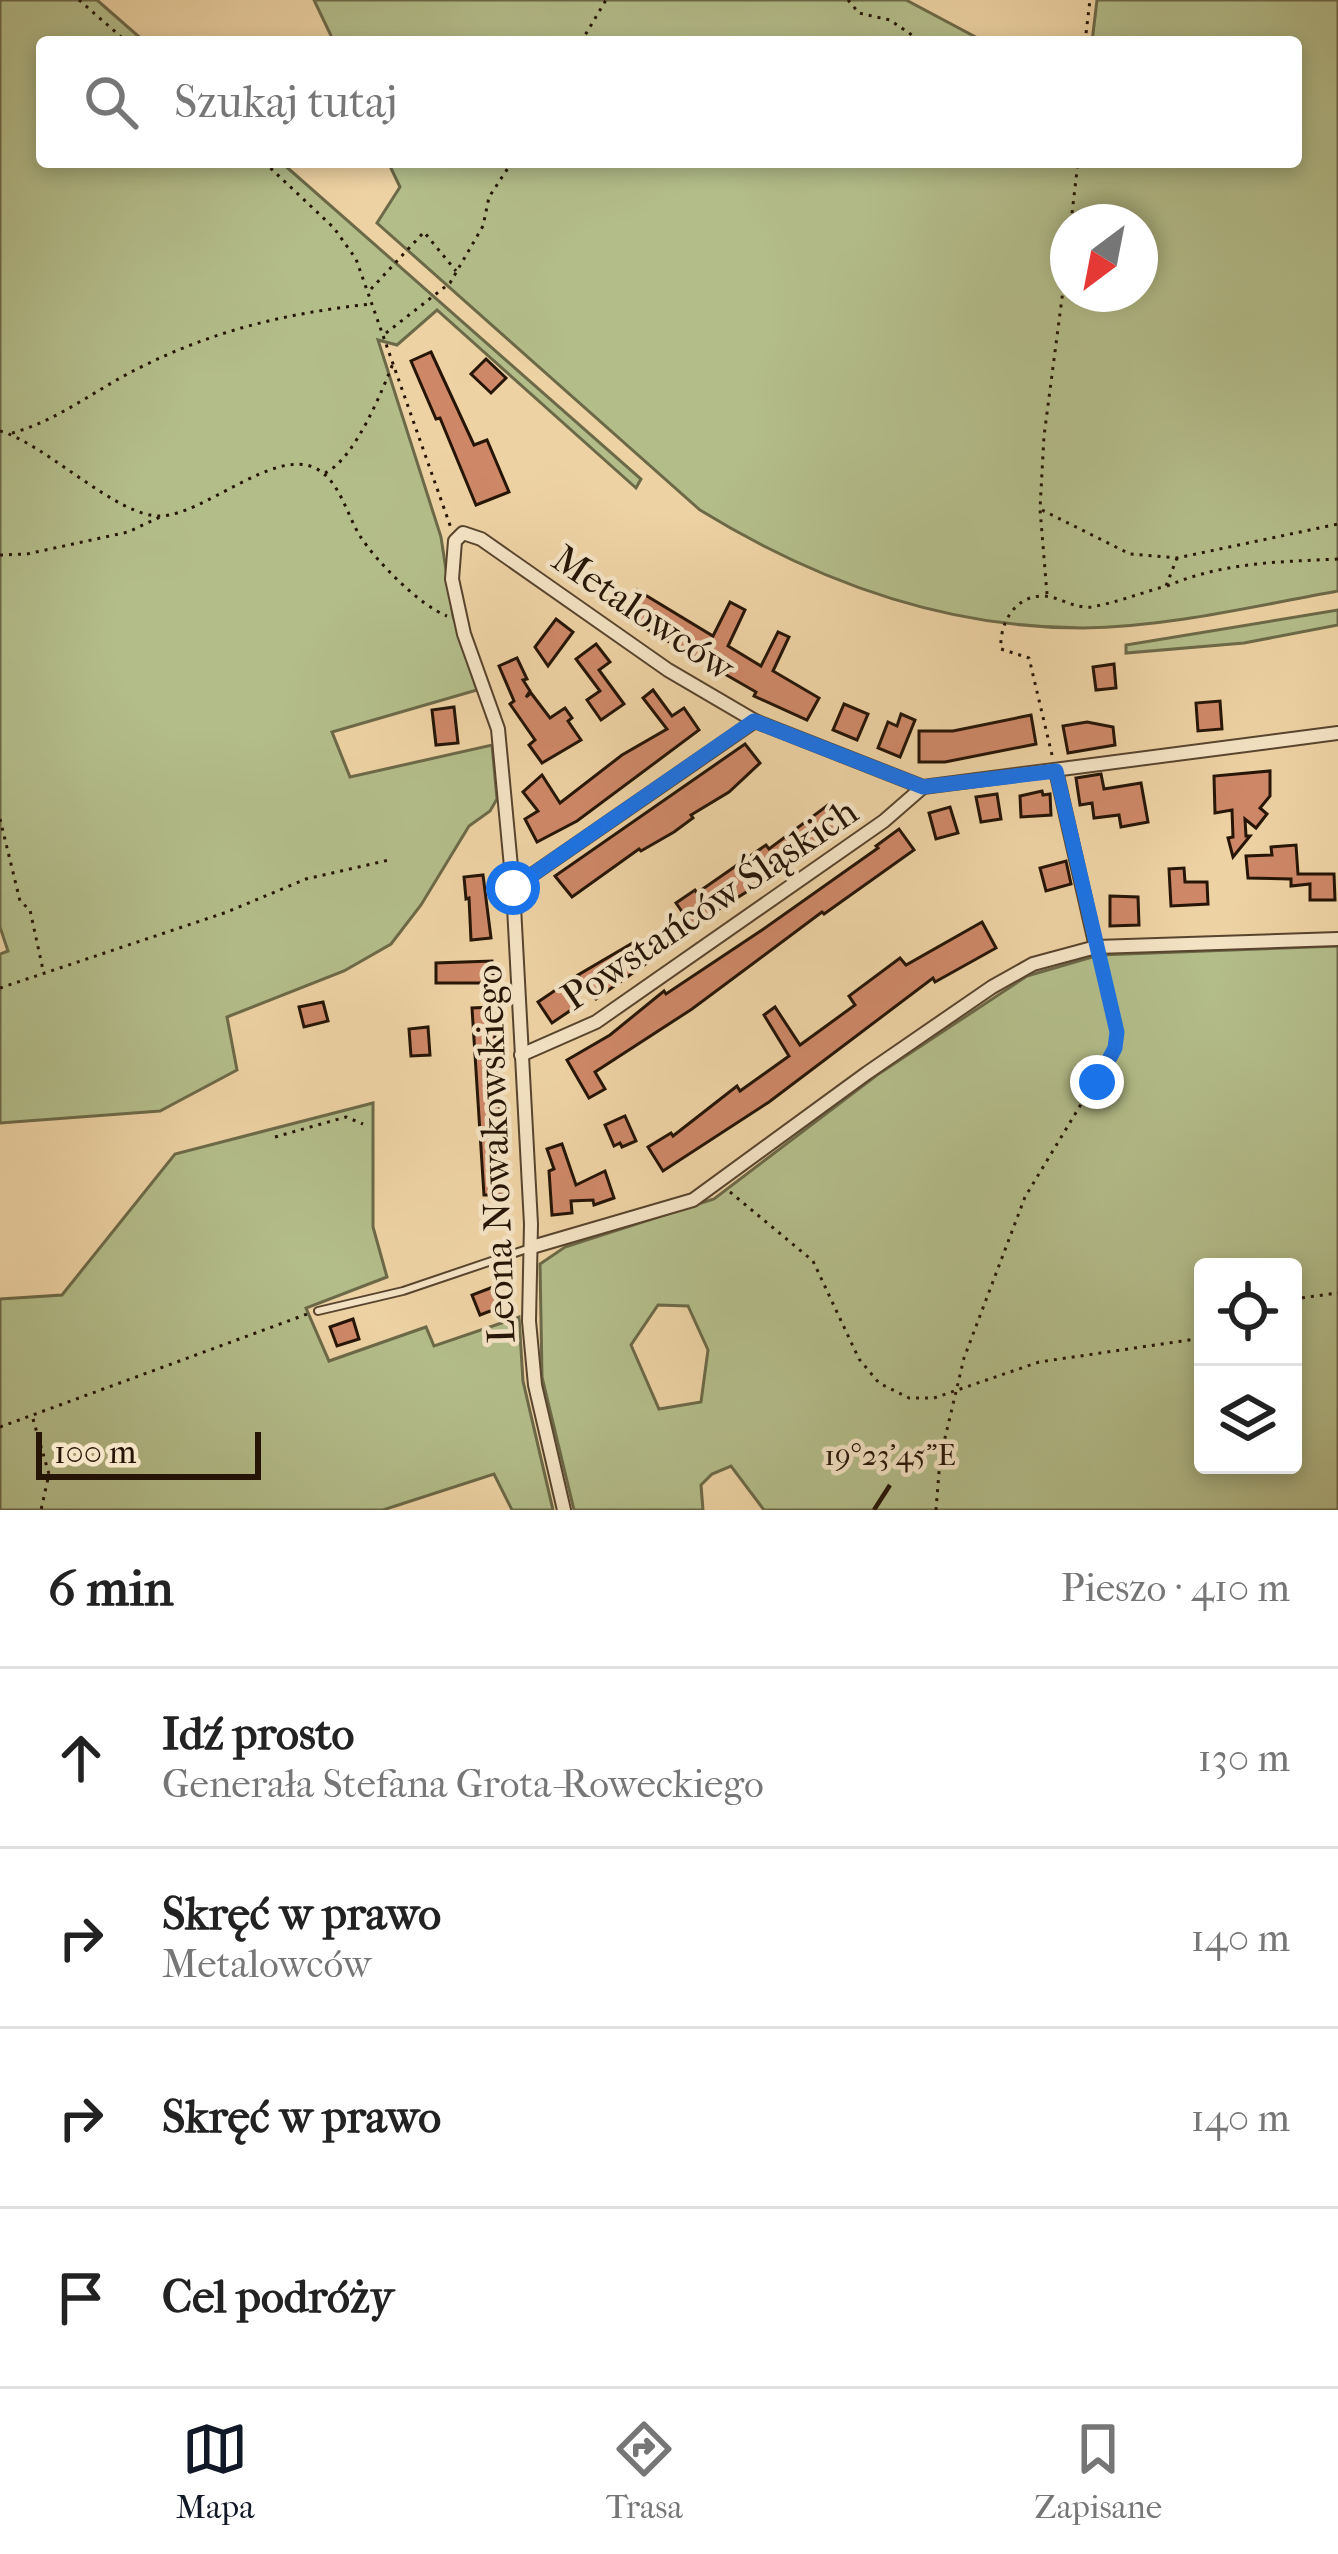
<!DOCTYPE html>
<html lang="pl">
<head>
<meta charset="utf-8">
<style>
  body { margin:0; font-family:"IM FELL French Canon",serif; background:#f2f2f2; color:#222 }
  .controls { position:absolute; right:36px; bottom:36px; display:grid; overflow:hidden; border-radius:12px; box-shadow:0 6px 18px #0003 }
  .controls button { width:108px; height:108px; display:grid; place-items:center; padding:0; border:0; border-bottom:3px solid #e0e0e0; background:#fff; color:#222; font:60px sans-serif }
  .compass { position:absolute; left:1050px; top:204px; width:108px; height:108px; border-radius:50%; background:#fff; box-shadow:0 6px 18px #0003; rotate:212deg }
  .scale { position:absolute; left:36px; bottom:30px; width:225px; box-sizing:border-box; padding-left:12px; border:6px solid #261507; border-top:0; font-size:33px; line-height:42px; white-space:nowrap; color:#261507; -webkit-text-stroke:9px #f3e2c3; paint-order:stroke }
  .stop { position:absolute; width:36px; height:36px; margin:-27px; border:9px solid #1a73e8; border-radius:50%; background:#fff }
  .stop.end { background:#1a73e8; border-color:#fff; box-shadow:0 3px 12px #0008 }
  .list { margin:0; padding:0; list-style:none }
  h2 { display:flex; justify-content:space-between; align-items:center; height:156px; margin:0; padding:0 48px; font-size:51px }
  h2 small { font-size:39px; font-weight:400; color:#767676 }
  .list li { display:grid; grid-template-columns:78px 1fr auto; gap:36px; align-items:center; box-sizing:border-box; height:180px; padding:0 48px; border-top:3px solid #e0e0e0 }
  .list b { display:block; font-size:45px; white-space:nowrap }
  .list p { margin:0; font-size:39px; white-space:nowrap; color:#767676 }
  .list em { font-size:39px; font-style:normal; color:#767676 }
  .icon { flex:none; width:66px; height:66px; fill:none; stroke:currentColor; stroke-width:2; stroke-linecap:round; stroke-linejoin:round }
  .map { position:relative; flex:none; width:1338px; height:1510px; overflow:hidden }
  .search { position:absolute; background:#fff; box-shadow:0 6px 18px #0003; left:36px; right:36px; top:36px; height:132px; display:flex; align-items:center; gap:30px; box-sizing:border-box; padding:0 42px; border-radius:12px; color:#767676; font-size:45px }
  .sheet { height:876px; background:#fff }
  nav { display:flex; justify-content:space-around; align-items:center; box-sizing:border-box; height:168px; border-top:3px solid #e0e0e0; background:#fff; font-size:33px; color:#767676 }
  nav a { display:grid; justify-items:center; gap:6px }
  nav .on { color:#111827 }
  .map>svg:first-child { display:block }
  .green { fill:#b3bd8a; stroke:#6c6948; stroke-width:3; fill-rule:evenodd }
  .building { fill:#ce8868; stroke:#261507; stroke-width:3 }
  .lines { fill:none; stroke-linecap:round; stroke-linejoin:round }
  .service-casing { stroke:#58442e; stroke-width:10 }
  .minor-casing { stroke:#58442e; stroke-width:16 }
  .path { stroke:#261507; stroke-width:3; stroke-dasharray:3 6; stroke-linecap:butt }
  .service { stroke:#f3e2c3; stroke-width:6 }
  .minor { stroke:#f3e2c3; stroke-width:12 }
  .route { stroke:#1a73e8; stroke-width:15 }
  .ticks { fill:none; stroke:#261507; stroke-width:4.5 }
  .labels { text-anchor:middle; stroke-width:9; stroke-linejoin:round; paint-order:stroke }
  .street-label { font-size:39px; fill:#261507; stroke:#f3e2c3 }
  .ticks-label { font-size:30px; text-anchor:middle; fill:#261507; stroke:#f3e2c3; stroke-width:9; stroke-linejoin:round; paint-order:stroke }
</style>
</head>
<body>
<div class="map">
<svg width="1338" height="1510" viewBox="0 0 1338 1510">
  <rect width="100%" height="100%" fill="#edd2a3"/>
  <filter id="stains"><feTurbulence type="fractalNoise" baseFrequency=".00167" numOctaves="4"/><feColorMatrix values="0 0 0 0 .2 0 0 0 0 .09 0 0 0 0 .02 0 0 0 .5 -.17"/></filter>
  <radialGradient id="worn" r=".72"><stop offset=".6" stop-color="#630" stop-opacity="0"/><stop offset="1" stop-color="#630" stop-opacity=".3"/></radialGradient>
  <g class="green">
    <path d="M 0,0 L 97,0 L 145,42 L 42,42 L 42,162 L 281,162 L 641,479 L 636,488 L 437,310 L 397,345 L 378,340 L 441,537 L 453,616 L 477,690 L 332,732 L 350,777 L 492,745 L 497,799 L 490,811 L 469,826 L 421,905 L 391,944 L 344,971 L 227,1017 L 237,1070 L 160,1111 L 0,1123 L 0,954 L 8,951 L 0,927 Z"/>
    <path d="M 314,0 L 906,0 L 985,42 L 334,42 Z"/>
    <path d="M 1097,0 L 1338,0 L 1338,591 C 1254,606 1168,627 1083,628 C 944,628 817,582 700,510 L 377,223 L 400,187 L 388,162 L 1296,162 L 1296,42 L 1092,42 ZM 1068,222 L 1140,222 L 1140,294 L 1068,294 Z"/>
    <path d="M 1338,610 L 1338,625 L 1244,643 L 1126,653 L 1126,645 Z"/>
    <path d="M 1338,946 L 1338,1510 L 764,1510 L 731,1466 L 712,1474 L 701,1485 L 703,1510 L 574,1510 L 542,1377 L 540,1264 L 565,1247 L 714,1199 L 877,1075 L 1027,976 L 1099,955 ZM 1203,1267 L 1293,1267 L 1293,1465 L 1203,1465 ZM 658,1305 L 688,1306 L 708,1350 L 701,1402 L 659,1409 L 631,1345 Z"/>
    <path d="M 373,1103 L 373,1227 L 387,1277 L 306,1308 L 329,1361 L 426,1327 L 434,1346 L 519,1317 L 523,1381 L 553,1510 L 512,1510 L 494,1474 L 383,1510 L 0,1510 L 0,1299 L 62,1295 L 175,1154 Z"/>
  </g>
  <g class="building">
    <path d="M 431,352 L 474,445 L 487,440 L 509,492 L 476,505 L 440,418 L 436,419 L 411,361 Z"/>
    <path d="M 486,359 L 506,378 L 491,393 L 471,374 Z"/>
    <path d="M 637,590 L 713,636 L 730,602 L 745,610 L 728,646 L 761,666 L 778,632 L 789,637 L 773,671 L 819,698 L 807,720 L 754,696 L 756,692 L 624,616 Z"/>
    <path d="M 556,619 L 573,632 L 548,666 L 535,647 Z"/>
    <path d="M 596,644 L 610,662 L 599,670 L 624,704 L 601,720 L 587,700 L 600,691 L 576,659 Z"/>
    <path d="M 517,658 L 527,679 L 523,680 L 530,691 L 526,697 L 531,693 L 550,718 L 565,708 L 572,718 L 568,721 L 581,740 L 542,763 L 529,745 L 535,740 L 510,704 L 514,701 L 499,666 Z"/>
    <path d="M 1114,664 L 1116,688 L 1096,690 L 1093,667 Z"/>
    <path d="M 653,690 L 672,716 L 684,708 L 699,730 L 577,821 L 537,842 L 525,819 L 538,811 L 523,792 L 542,775 L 560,803 L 622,755 L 667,729 L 643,698 Z"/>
    <path d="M 1220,701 L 1222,729 L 1198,731 L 1196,703 Z"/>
    <path d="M 844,704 L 868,714 L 857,740 L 833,730 Z"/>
    <path d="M 454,707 L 458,743 L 436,745 L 432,710 Z"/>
    <path d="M 901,714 L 915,720 L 900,757 L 878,748 L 888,722 L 897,726 Z"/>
    <path d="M 1031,715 L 1036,744 L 945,762 L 919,762 L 919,731 L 953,731 Z"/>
    <path d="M 1087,722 L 1113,727 L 1115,745 L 1068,753 L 1063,726 Z"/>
    <path d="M 745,744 L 760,763 L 729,792 L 691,815 L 693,818 L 674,832 L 641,851 L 639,849 L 572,897 L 555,876 Z"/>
    <path d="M 1270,771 L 1270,796 L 1260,808 L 1267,814 L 1256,828 L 1245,819 L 1246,836 L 1250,836 L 1233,857 L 1228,838 L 1233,837 L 1232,810 L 1215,813 L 1214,776 Z"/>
    <path d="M 1101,774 L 1104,789 L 1141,783 L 1148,822 L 1121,827 L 1119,815 L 1094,818 L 1092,803 L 1080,805 L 1076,778 Z"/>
    <path d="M 1042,791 L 1043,795 L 1050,794 L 1051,815 L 1021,817 L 1020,796 Z"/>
    <path d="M 997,794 L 1001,819 L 981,822 L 976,797 Z"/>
    <path d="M 828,805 L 843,825 L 796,861 L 692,926 L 676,903 L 695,890 L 697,893 L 766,845 L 769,849 Z"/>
    <path d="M 950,807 L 958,833 L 936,839 L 929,813 Z"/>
    <path d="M 899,829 L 914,850 L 824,914 L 822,912 L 692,1009 L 595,1072 L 605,1089 L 589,1098 L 567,1060 L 610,1035 L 664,991 L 666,994 L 762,930 L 878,848 L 876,846 Z"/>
    <path d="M 1296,845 L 1298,874 L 1334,874 L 1335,900 L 1310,900 L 1310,884 L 1291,886 L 1291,879 L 1248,878 L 1246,856 L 1272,855 L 1271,847 Z"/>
    <path d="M 1066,861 L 1071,884 L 1046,891 L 1040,868 Z"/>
    <path d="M 1184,868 L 1185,882 L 1207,882 L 1208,904 L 1171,906 L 1169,869 Z"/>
    <path d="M 483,875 L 491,938 L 471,940 L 469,898 L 466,899 L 464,877 Z"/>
    <path d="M 1110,896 L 1138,897 L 1139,925 L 1110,926 Z"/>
    <path d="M 982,922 L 996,948 L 935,982 L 933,978 L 769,1102 L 663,1171 L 648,1147 L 671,1133 L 673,1136 L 737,1086 L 740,1091 L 789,1056 L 764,1015 L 775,1007 L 800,1045 L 855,1005 L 849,996 L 900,958 L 906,965 Z"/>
    <path d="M 636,941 L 650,961 L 596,999 L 578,975 Z"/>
    <path d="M 492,961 L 494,983 L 436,983 L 436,963 Z"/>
    <path d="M 560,987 L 574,1008 L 552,1023 L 538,1002 Z"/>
    <path d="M 323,1002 L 328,1021 L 304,1027 L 299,1007 Z"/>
    <path d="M 493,1007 L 505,1195 L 484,1195 L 472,1008 Z"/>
    <path d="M 428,1027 L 430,1055 L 411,1056 L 409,1029 Z"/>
    <path d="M 625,1116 L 636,1141 L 622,1147 L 620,1143 L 614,1146 L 605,1125 Z"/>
    <path d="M 562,1144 L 576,1185 L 605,1171 L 614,1198 L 594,1205 L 593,1200 L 571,1201 L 572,1213 L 552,1215 L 549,1171 L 554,1169 L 547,1149 Z"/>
    <path d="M 493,1287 L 501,1307 L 480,1315 L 472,1295 Z"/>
    <path d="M 353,1319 L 359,1339 L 337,1346 L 330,1327 Z"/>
  </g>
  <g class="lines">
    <g class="service-casing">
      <path id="service" d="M 318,1311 L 403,1291 L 527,1249"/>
    </g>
    <g class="minor-casing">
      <g id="minor">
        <path d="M 1056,771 L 1096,947"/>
        <path d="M 513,888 L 755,721"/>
        <path d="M 521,1055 L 596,1022 L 884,821 L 923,787"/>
        <path d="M 532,1247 L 693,1200 L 867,1073 L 992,987 L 1033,964 L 1096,947 L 1338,939"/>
        <path d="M 564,1510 L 535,1385 L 529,1321 L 531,1224 L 513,888 L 498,729 L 464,634 L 452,579 L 455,541 L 463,533 L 481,539 L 668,670 L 755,721 L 923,787 L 1338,733"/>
      </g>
    </g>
    <g class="path">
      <path d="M 79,0 L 127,42"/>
      <path d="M 848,0 L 859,13 L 890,20 L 922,42"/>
      <path d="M 581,42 L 606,0"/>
      <path d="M 1085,42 L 1090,0"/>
      <path d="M 264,162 L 334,228 L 356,259 L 451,528"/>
      <path d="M 1071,222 L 1078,162"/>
      <path d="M 371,289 L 424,232 L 456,271"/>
      <path d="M 386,333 L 450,283 L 483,226 L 489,197 L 512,162"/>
      <path d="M 0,431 C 46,444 118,518 161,516 C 205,514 274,448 315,468 C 339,479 347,515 360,536 C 376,561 419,605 447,616"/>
      <path d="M 12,433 C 57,421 95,390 137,369 C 214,330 287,313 371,304"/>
      <path d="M 325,473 C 355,459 382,391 394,361"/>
      <path d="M 1042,510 L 1130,554 L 1177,558 L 1338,524"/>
      <path d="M 0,555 L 27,554 L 128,532 L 160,517"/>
      <path d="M 1167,586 C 1224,562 1278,562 1338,559"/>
      <path d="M 1047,594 L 1040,509 L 1044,436 L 1068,252"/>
      <path d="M 1052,755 L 1029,658 L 1001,649 C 999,624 1015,595 1044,596 C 1060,597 1075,609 1091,607 C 1115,603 1141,593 1166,586 L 1177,558"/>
      <path d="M 0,819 L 20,901 L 30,910 L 43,970"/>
      <path d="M 0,988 L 227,912 L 306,879 L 389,860"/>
      <path d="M 275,1137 L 346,1117 L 363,1124"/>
      <path d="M 730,1192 L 813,1261 L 859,1359 L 879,1383 L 909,1398 L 934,1398 L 1039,1362 L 1203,1338"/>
      <path d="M 1293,1299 L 1338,1293"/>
      <path d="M 33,1419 L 49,1474 L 41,1510"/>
      <path d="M 0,1427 L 310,1313"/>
      <path d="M 936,1510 L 940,1459 L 964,1358 L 1025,1197 L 1115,1048 L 1117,1032 L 1100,960"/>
    </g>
    <use href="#service" class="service"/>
    <use href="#minor" class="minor"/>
  </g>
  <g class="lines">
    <path class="route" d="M 513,888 L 754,721 L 923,787 L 1056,771 L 1117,1032 L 1115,1048 L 1097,1082"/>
  </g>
  <path class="ticks" d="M 874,1510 L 890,1485"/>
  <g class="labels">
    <g class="street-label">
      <text transform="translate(644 612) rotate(34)" y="14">Metalowców</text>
      <text transform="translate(709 903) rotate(-34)" y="14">Powstańców Śląskich</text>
      <text transform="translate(494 1154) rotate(-92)" y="14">Leona Nowakowskiego</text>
    </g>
  </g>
  <g class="ticks-label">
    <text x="890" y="1465">19°23'45"E</text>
  </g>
  <rect width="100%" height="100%" filter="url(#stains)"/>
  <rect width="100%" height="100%" fill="url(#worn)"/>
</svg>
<div class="controls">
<button><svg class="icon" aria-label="locate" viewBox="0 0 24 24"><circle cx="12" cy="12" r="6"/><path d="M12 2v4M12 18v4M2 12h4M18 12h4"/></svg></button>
<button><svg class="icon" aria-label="layers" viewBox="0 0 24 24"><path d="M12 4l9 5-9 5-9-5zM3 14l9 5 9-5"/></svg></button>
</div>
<svg class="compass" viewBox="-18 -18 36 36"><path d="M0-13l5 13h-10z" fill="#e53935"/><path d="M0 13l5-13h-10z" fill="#767676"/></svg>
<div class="scale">100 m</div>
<div class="stop" style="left:513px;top:888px"></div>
<div class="stop end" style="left:1097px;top:1082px"></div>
<div class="search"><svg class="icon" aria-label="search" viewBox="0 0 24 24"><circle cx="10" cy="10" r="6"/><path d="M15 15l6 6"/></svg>Szukaj tutaj</div>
</div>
<section class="sheet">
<h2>6 min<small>Pieszo · 410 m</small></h2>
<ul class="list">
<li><svg class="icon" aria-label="ahead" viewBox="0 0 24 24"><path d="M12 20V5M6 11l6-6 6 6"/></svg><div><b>Idź prosto</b><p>Generała Stefana Grota-Roweckiego</p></div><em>130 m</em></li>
<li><svg class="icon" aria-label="right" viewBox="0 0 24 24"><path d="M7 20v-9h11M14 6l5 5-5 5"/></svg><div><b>Skręć w prawo</b><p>Metalowców</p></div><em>140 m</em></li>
<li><svg class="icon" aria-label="right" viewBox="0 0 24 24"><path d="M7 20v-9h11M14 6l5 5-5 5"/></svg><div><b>Skręć w prawo</b></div><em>140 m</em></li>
<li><svg class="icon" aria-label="arrive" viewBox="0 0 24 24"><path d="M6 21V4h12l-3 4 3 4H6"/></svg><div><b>Cel podróży</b></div></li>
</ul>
</section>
<nav>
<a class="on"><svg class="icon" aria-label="map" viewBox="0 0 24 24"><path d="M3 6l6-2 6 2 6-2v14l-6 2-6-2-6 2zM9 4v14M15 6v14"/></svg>Mapa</a>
<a><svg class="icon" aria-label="directions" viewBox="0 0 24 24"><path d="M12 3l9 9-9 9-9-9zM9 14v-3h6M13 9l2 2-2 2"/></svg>Trasa</a>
<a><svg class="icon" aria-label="saved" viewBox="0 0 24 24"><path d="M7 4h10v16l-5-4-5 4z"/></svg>Zapisane</a>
</nav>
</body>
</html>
